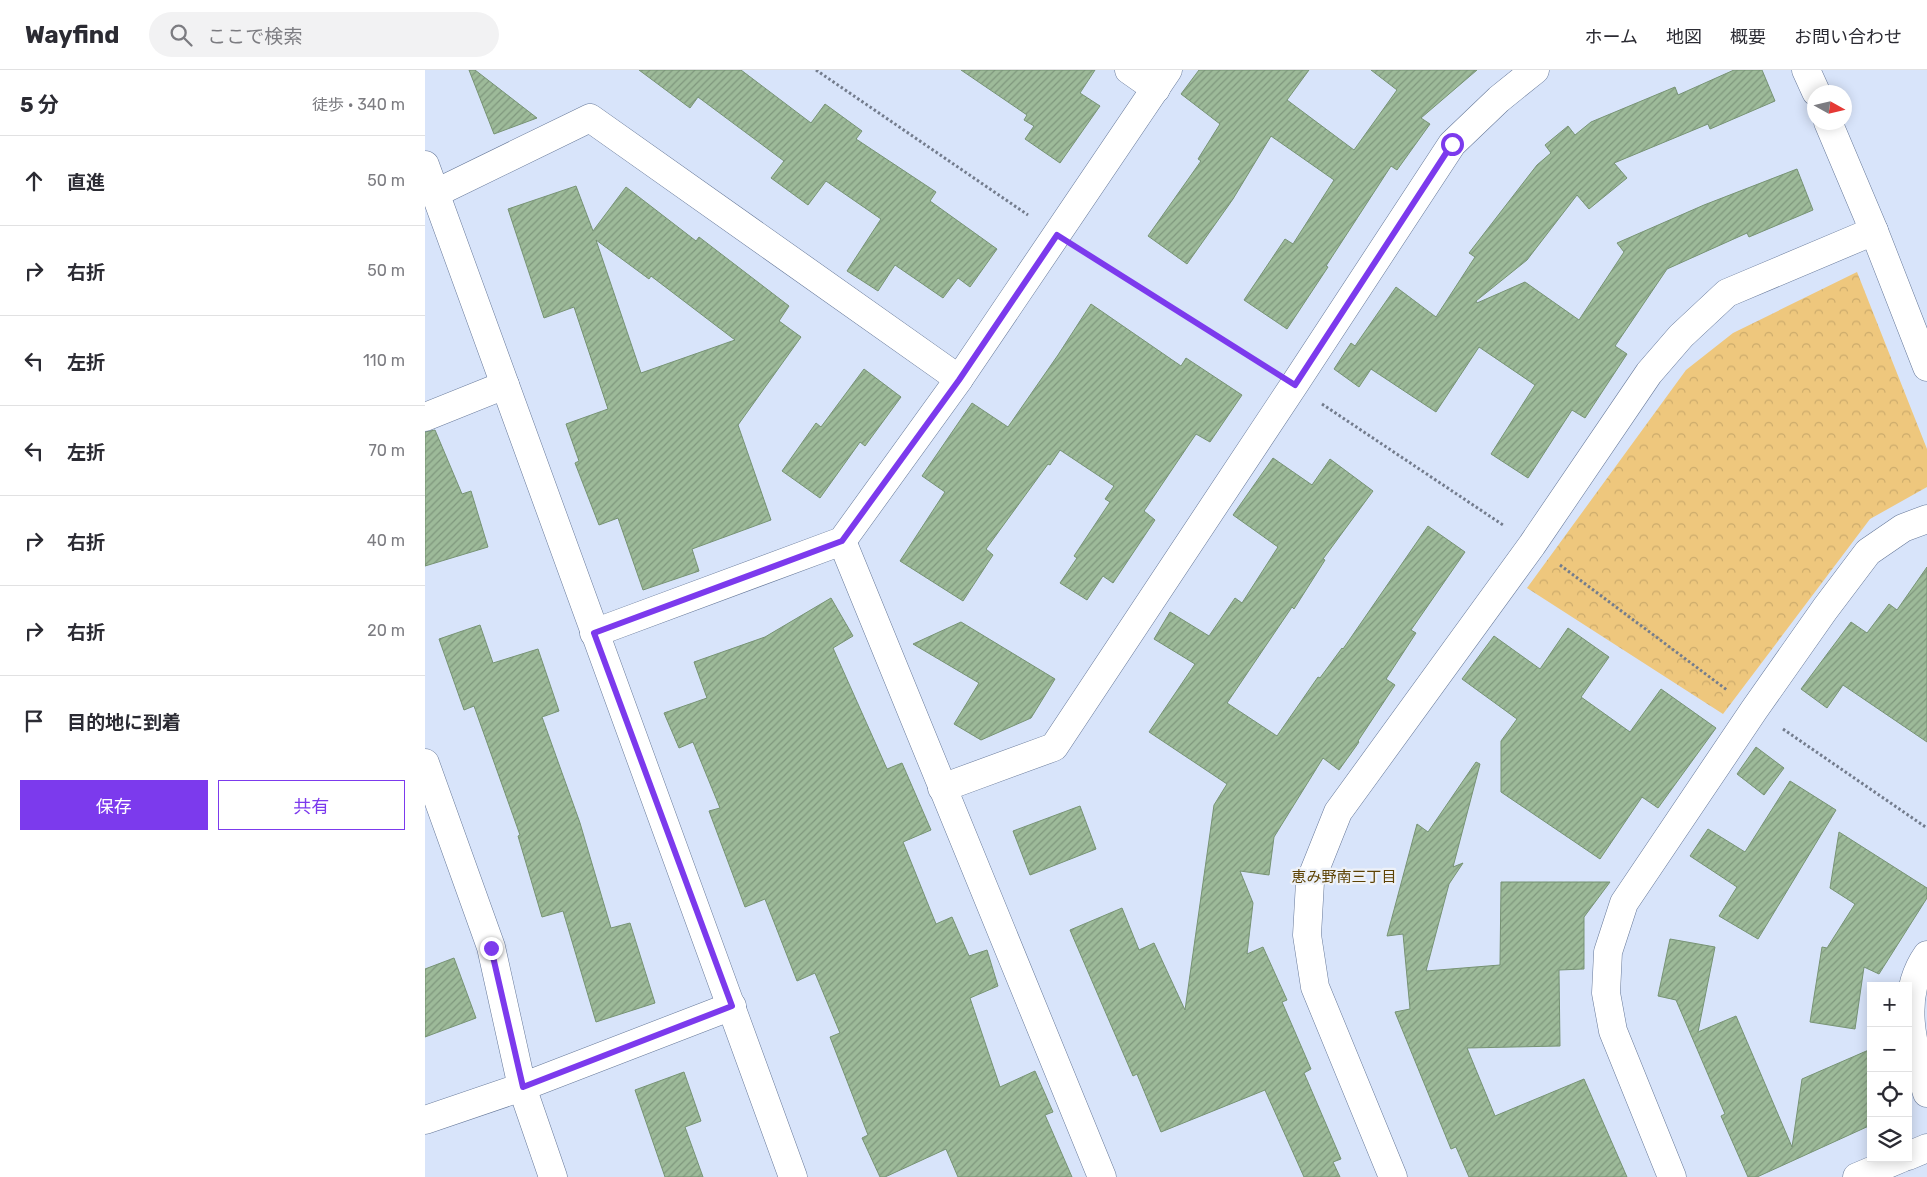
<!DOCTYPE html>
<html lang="ja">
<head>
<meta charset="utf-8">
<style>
  body { margin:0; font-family:Rubik,"Noto Sans JP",sans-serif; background:#f2f2f3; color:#2b2b33 }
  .controls { position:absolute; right:15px; bottom:15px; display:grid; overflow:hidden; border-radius:0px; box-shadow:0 2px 12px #0003 }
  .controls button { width:45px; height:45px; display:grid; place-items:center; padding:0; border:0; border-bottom:1px solid #e1e1e2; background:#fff; color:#2b2b33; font:25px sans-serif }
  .compass { position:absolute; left:1382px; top:15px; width:45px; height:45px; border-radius:50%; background:#fff; box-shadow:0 2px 12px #0003; rotate:98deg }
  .stop { position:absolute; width:15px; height:15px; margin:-11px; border:4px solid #7c3aed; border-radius:50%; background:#fff }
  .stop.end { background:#7c3aed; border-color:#fff; box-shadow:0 1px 5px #0008 }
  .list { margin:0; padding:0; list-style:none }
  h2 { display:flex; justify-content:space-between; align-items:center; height:65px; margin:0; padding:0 20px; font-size:21px }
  h2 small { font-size:16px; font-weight:400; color:#7c7c81 }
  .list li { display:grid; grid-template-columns:32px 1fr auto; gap:15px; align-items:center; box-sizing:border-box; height:90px; padding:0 20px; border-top:1px solid #e1e1e2 }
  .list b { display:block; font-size:19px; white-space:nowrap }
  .list em { font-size:16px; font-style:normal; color:#7c7c81 }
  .actions { display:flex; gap:10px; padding:15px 20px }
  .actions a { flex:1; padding:11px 0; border:1px solid #7c3aed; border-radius:0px; text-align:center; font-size:18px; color:#7c3aed }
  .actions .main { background:#7c3aed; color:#fff }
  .icon { flex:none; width:28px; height:28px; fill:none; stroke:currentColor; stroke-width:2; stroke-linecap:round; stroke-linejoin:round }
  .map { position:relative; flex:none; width:1502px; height:1107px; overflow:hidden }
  header { display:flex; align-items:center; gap:30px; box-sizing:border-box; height:70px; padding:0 25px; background:#fff; border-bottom:1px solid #e1e1e2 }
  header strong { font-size:24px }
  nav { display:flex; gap:28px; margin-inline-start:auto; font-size:18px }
  .search { width:350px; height:45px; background:#f2f2f3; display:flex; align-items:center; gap:12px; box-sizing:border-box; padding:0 18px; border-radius:28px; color:#7c7c81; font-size:19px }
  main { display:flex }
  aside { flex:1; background:#fff }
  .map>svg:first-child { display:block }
  .park { fill:url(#park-crowns) }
  .building { fill:url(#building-hatch); stroke:#779374; fill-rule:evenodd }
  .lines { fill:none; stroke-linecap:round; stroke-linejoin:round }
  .minor-casing { stroke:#667899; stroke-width:29 }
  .tertiary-casing { stroke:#667899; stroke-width:29 }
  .path { stroke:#737c8d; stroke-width:3; stroke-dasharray:2.5 2.5; stroke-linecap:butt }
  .minor { stroke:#fff; stroke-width:28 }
  .tertiary { stroke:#fff; stroke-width:28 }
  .route { stroke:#7c3aed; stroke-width:6 }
  .labels { text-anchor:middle; stroke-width:4.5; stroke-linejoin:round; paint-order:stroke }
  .neighbourhood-label { font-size:15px; fill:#5d4204; stroke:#edf1f8 }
</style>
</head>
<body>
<header>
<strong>Wayfind</strong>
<div class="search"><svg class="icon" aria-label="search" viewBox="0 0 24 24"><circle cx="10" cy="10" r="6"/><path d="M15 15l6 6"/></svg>ここで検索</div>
<nav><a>ホーム</a><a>地図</a><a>概要</a><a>お問い合わせ</a></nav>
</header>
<main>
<aside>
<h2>5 分<small>徒歩 · 340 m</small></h2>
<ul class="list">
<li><svg class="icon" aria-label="ahead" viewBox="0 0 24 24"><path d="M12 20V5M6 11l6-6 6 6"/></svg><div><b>直進</b></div><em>50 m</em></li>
<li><svg class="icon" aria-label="right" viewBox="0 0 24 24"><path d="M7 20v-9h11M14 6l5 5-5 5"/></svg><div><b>右折</b></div><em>50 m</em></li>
<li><svg class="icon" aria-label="left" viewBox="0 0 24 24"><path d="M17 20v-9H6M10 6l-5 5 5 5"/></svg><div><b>左折</b></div><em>110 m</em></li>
<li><svg class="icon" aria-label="left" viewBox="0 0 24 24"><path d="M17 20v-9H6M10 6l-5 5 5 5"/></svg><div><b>左折</b></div><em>70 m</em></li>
<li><svg class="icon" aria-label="right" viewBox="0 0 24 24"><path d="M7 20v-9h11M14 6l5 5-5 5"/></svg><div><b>右折</b></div><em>40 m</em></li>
<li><svg class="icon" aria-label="right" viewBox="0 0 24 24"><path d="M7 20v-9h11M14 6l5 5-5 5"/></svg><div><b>右折</b></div><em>20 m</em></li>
<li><svg class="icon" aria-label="arrive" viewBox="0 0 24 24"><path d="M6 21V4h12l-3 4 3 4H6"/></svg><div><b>目的地に到着</b></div></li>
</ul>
<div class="actions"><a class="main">保存</a><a>共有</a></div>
</aside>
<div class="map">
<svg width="1502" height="1107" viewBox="0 0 1502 1107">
  <defs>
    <pattern id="park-crowns" width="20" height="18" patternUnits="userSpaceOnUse" patternTransform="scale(1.25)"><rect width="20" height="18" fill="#eec77d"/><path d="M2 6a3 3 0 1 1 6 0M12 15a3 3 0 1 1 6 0" fill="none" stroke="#ccab6c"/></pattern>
    <pattern id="building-hatch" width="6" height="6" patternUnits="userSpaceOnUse" patternTransform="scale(1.25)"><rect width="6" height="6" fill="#9dba99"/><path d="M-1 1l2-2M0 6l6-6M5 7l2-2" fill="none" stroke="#7f977d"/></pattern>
  </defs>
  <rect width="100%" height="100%" fill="#d8e4fa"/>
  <path class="park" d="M 1432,202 L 1502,379 L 1502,417 L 1445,449 L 1298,644 L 1102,518 L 1261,300 L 1308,263 Z"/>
  <g class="building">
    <path d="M 44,0 L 50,0 L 112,48 L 69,64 Z"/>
    <path d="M 214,0 L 316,0 L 386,53 L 400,34 L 437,61 L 431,69 L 511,122 L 505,131 L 572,179 L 545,217 L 533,208 L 518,228 L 470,195 L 453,221 L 422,201 L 456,149 L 401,111 L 383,135 L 346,108 L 359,91 L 273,27 L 265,38 Z"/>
    <path d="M 536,0 L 670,0 L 655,23 L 675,36 L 635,93 L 600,69 L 609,56 L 599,50 L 602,45 Z"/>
    <path d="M 774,0 L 884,0 L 862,30 L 929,80 L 972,20 L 946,0 L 1052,0 L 996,48 L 1005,54 L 972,100 L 966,96 L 901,196 L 903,197 L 862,259 L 819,230 L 860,169 L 868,174 L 909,110 L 846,66 L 808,129 L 762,194 L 723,166 L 776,91 L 773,89 L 795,54 L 756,24 Z"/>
    <path d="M 1309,0 L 1337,0 L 1350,31 L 1285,59 L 1283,54 L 1189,93 L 1202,108 L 1164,139 L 1152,125 L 1102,190 L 1051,231 L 1052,233 L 1100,212 L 1154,250 L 1199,182 L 1192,173 L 1279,135 L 1372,99 L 1388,140 L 1324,167 L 1322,163 L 1242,199 L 1190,276 L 1202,284 L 1160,348 L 1147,340 L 1103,408 L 1066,384 L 1110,315 L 1054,277 L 1011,342 L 946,299 L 934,317 L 909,299 L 926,273 L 930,276 L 971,217 L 1011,247 L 1050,187 L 1044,183 L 1112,95 L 1126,83 L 1120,75 L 1143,56 L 1150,65 L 1166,52 L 1250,17 L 1253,25 Z"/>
    <path d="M 151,116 L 168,161 L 201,117 L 271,171 L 274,167 L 364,236 L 354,251 L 376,267 L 313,355 L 346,450 L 267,479 L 274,501 L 218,520 L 193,448 L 174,455 L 150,393 L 154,391 L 141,354 L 183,339 L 149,237 L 119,248 L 83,139 ZM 171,170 L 224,209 L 226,206 L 310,270 L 216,303 Z"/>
    <path d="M 666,234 L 756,296 L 761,288 L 817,325 L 785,372 L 771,364 L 719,441 L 730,450 L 688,513 L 678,506 L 662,530 L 635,513 L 652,488 L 649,486 L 685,432 L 680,429 L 689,416 L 635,380 L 625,395 L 623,394 L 561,479 L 568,485 L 538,531 L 475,491 L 520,422 L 497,406 L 547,333 L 583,357 L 633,285 Z"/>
    <path d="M 439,299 L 476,327 L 440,376 L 435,372 L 395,428 L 357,401 L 391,353 L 396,357 Z"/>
    <path d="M 10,360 L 37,424 L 46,421 L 63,477 L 0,496 L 0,362 Z"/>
    <path d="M 848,388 L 887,415 L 905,389 L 948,421 L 898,489 L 900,490 L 869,539 L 867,537 L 802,633 L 852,666 L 893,607 L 895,608 L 917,578 L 918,579 L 1003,456 L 1040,482 L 986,560 L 991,563 L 961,609 L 970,615 L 933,671 L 934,672 L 914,700 L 898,688 L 849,767 L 844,805 L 815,801 L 828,833 L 822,884 L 838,877 L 862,930 L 857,932 L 886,999 L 879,1003 L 916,1089 L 908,1092 L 915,1107 L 879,1107 L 840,1020 L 736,1062 L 712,1004 L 708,1006 L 645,860 L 697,838 L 714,880 L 729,873 L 760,940 L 789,735 L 802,714 L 724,662 L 770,594 L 729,569 L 745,542 L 784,566 L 810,528 L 817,533 L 853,477 L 808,445 Z"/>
    <path d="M 1502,497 L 1502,672 L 1418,615 L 1402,638 L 1376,619 L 1426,552 L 1442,563 L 1464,534 L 1472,540 Z"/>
    <path d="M 406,528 L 428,566 L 408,578 L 462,699 L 477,693 L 506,760 L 478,772 L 511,854 L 527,847 L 544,886 L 562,880 L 573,916 L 545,928 L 575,1017 L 610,1001 L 628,1042 L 620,1045 L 647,1107 L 533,1107 L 521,1079 L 460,1107 L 455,1107 L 437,1068 L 443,1065 L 405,967 L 415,963 L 390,903 L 372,911 L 340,829 L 320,837 L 284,741 L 295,738 L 268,672 L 254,678 L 239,643 L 282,628 L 269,592 L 340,567 Z"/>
    <path d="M 536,552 L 630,609 L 606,648 L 556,670 L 529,654 L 554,613 L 488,574 Z"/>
    <path d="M 55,555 L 68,593 L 113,579 L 134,641 L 117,647 L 155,753 L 186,858 L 205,853 L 230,933 L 171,952 L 138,841 L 117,847 L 93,766 L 95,765 L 49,636 L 39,640 L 14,569 Z"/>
    <path d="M 1143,558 L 1184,587 L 1156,627 L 1205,662 L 1236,619 L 1291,658 L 1233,738 L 1217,727 L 1175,789 L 1076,722 L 1076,671 L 1092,649 L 1037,609 L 1069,566 L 1115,599 Z"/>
    <path d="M 1331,677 L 1359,698 L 1339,725 L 1312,704 Z"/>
    <path d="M 1051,692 L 1055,694 L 1028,797 L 1038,793 L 1024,814 L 1001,901 L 1075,895 L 1076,812 L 1185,812 L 1159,847 L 1159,899 L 1134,900 L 1135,976 L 1042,978 L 1070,1046 L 1159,1009 L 1202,1107 L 1044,1107 L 1031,1077 L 1026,1079 L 970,942 L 985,939 L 978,864 L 962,866 L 992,754 L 1003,762 Z"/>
    <path d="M 1365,711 L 1411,740 L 1333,869 L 1294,846 L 1312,817 L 1265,786 L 1283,759 L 1320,782 Z"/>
    <path d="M 655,736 L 671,779 L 605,805 L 588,761 Z"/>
    <path d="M 1414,762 L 1502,818 L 1502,828 L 1454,904 L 1439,897 L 1430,959 L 1385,952 L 1397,877 L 1402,878 L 1430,834 L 1405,818 Z"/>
    <path d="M 1245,869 L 1290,877 L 1273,962 L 1311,946 L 1367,1077 L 1377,1009 L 1446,979 L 1446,1055 L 1332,1107 L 1323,1107 L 1296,1046 L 1300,1044 L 1251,930 L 1233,926 Z"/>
    <path d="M 29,888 L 51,948 L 0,967 L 0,899 Z"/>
    <path d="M 259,1002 L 276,1051 L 260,1057 L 278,1107 L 240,1107 L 210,1020 Z"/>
  </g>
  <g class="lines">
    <g class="minor-casing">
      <g id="minor">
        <path d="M 704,0 L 731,19"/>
        <path d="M 1381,0 L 1391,22"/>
        <path d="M 1403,52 L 1449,161 L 1502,297"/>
        <path d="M 11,123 L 165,48 L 534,309"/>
        <path d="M 0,347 L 80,315"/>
        <path d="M 417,471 L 677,1107"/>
        <path d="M 169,563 L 417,471 L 534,309 L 743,0"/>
        <path d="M 0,693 L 66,877 L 97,1017 L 128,1107"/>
        <path d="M 517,718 L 629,677 L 869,315 L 1027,74 L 1074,29 L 1110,0"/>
        <path d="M 1502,885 C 1473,926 1488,979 1502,1023"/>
        <path d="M 0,1050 L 97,1017 L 307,936"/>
        <path d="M 1483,1086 L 1502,1078"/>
        <path d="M 968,1107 L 890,917 L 882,865 L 885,812 L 913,742 L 1107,475 L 1224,303 L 1256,266 L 1302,223 L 1449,161"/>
        <path d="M 1247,1107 L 1188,961 L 1181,923 L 1183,882 L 1199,833 L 1329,640 L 1400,539 L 1443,482 L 1478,458 L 1502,449"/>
        <path d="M 1432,1107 L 1477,1088"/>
      </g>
    </g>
    <g class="tertiary-casing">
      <path id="tertiary" d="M 0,95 L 368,1107"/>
    </g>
    <g class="path">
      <path d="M 391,0 L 603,145"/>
      <path d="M 661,183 L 839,296"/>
      <path d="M 897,334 L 1078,455"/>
      <path d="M 1135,495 L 1302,620"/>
      <path d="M 1358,659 L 1502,758"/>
    </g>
    <use href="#minor" class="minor"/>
    <use href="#tertiary" class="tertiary"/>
  </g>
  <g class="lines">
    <path class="route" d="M 66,878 L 98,1017 L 307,936 L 169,563 L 417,471 L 534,310 L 632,165 L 870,315 L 1027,74"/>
  </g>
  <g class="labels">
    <g class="neighbourhood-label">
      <text x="919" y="812">恵み野南三丁目</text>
    </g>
  </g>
</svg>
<div class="controls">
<button>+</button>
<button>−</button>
<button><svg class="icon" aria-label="locate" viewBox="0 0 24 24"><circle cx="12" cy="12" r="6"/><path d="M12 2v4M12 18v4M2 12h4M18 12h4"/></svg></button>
<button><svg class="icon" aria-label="layers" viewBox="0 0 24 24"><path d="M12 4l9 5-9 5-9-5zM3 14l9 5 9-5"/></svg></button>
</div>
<svg class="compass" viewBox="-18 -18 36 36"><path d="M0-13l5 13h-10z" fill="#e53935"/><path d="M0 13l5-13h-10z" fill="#7c7c81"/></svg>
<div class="stop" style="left:1027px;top:74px"></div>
<div class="stop end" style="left:66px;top:878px"></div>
</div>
</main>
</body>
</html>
